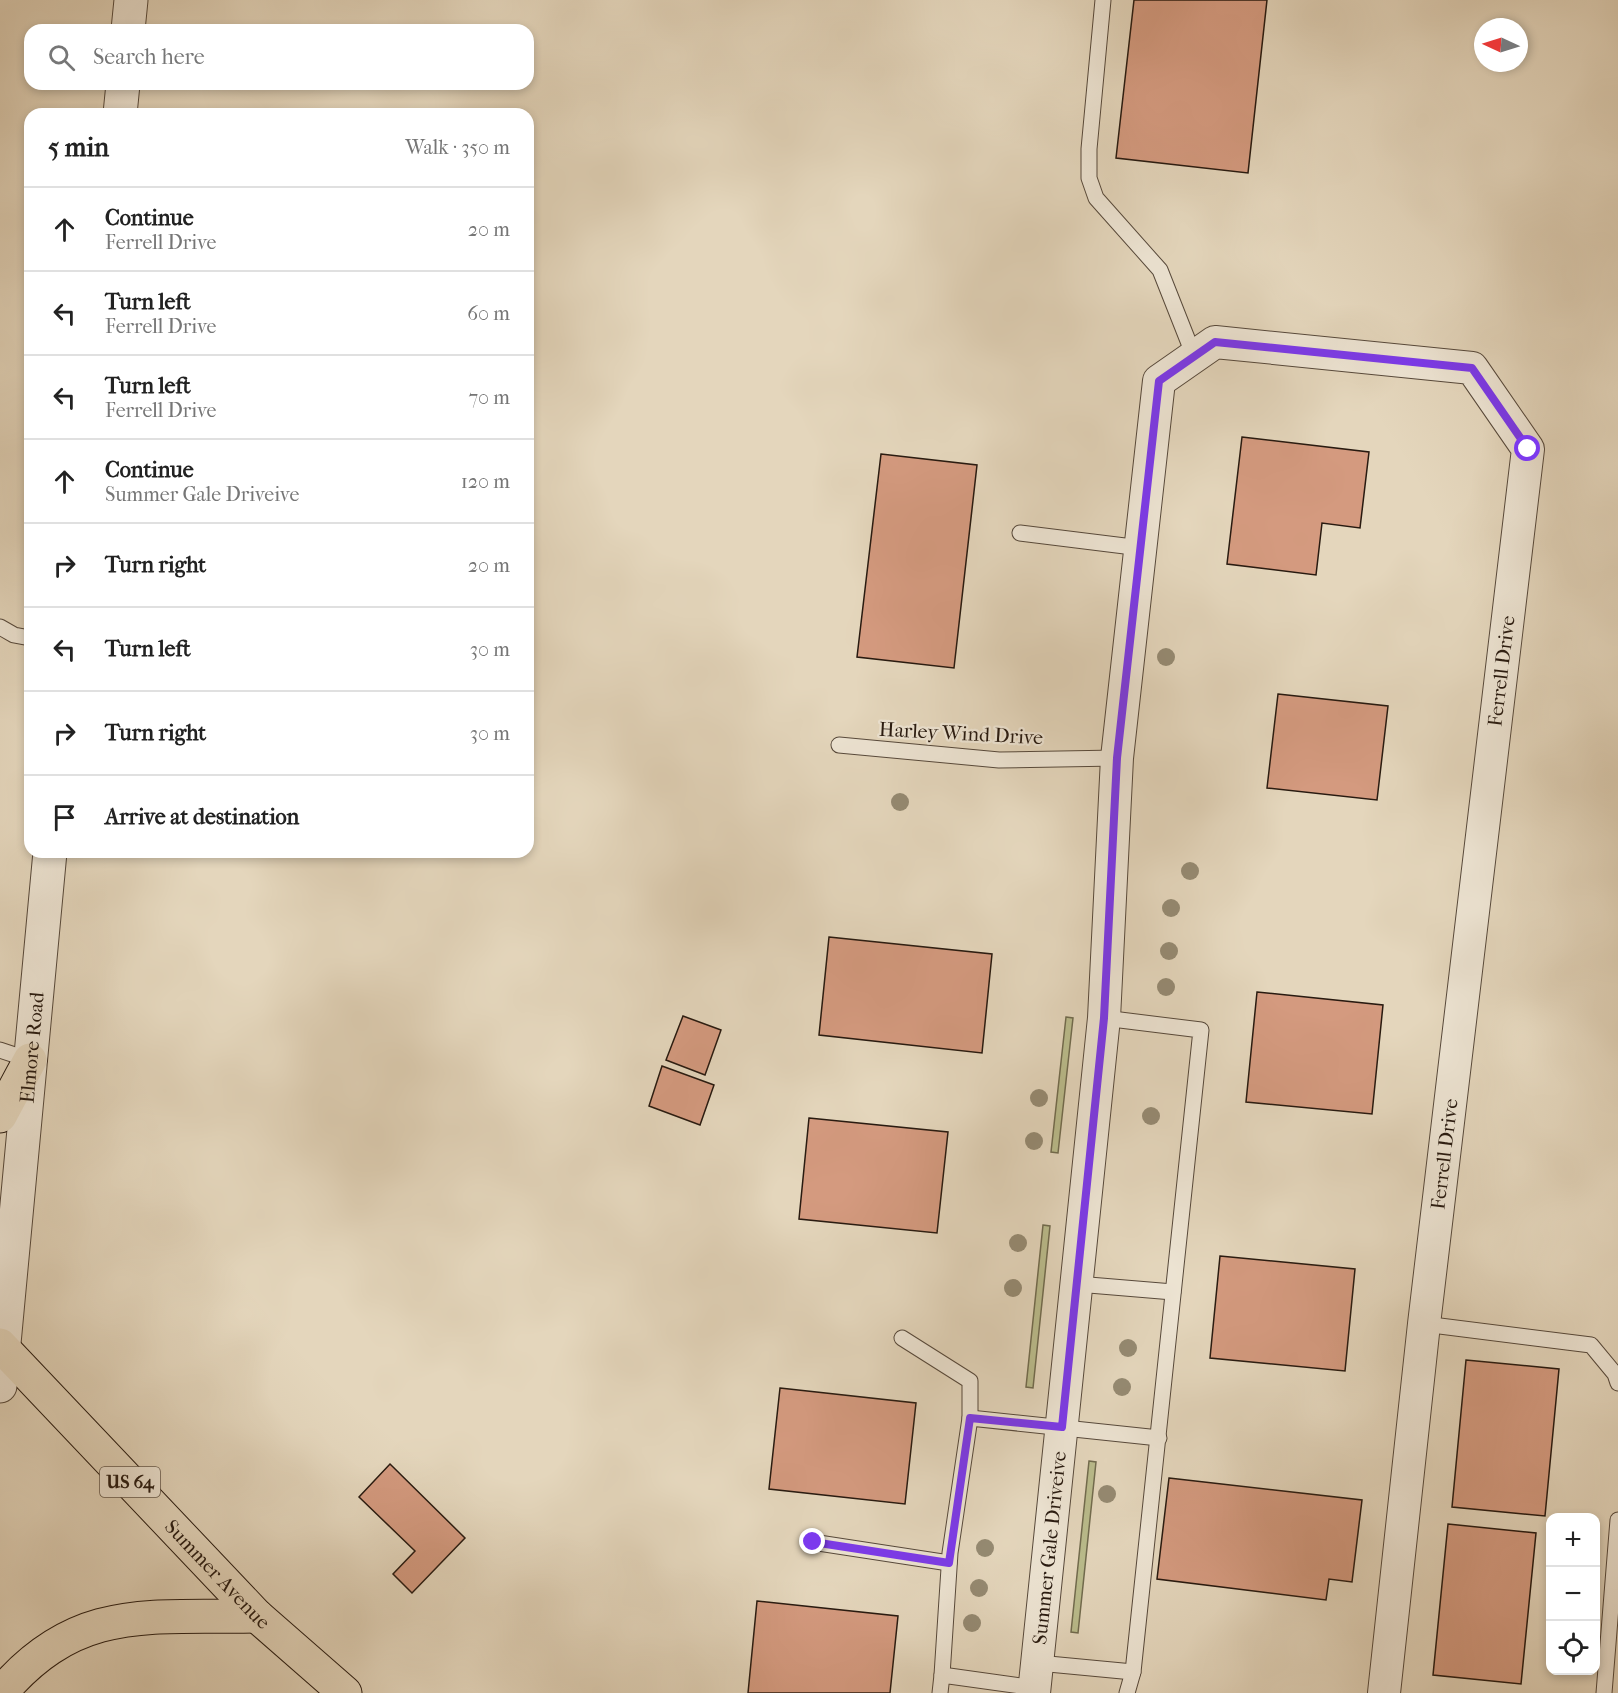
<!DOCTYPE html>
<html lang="en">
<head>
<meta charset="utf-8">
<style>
  body { margin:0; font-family:"IM FELL French Canon",serif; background:#f6f6f6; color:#222 }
  .controls { position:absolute; right:18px; bottom:18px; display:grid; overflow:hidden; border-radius:12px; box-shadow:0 3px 9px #0003 }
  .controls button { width:54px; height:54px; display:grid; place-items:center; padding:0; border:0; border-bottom:2px solid #e0e0e0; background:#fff; color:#222; font:30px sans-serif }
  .compass { position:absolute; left:1474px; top:18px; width:54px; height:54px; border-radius:50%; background:#fff; box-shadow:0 3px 9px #0003; rotate:274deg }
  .stop { position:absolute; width:18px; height:18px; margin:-14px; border:4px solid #7c3aed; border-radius:50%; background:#fff }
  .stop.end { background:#7c3aed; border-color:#fff; box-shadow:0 2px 6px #0008 }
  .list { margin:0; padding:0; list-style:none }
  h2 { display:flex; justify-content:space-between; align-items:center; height:78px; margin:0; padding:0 24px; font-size:26px }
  h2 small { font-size:20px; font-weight:400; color:#767676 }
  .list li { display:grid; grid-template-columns:39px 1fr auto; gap:18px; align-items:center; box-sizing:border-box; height:84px; padding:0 24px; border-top:2px solid #e0e0e0 }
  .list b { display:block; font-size:22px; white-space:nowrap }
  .list p { margin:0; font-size:20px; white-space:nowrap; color:#767676 }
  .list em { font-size:20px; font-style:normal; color:#767676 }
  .icon { flex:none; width:33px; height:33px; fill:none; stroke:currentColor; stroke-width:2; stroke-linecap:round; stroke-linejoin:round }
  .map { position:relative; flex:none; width:1618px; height:1693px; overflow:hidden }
  .search { position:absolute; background:#fff; box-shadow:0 3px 9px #0003; left:24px; top:24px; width:510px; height:66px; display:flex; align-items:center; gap:15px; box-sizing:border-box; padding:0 21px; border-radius:18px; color:#767676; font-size:22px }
  .panel { position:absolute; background:#fff; box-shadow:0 3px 9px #0003; left:24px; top:108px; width:510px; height:750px; border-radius:18px }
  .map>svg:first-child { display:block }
  .green { fill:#babc8c; stroke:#716b4e; stroke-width:1.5 }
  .building { fill:#d49a7f; stroke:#281a10; stroke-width:1.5 }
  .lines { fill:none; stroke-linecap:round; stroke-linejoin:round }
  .service-casing { stroke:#57493b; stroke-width:17 }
  .minor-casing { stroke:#57493b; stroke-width:34 }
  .tertiary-casing { stroke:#57493b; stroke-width:35 }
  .primary-casing { stroke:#281a10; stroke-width:35 }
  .service { stroke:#ede4d3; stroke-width:15 }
  .minor { stroke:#ede4d3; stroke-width:32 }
  .tertiary { stroke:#ede4d3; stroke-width:33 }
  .primary { stroke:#e4d6bc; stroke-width:33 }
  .tree { fill:#958a72 }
  .route { stroke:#7c3aed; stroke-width:8 }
  .labels { text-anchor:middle; stroke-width:4.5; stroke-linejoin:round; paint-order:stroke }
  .shield { fill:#ede4d3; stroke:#63574a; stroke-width:1.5 }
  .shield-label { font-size:18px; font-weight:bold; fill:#281a10 }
  .street-label { font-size:20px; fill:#281a10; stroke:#ede4d3 }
</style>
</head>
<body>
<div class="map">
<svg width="1618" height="1693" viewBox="0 0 1618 1693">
  <rect width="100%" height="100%" fill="#e4d6bc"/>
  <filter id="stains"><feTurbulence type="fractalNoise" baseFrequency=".00333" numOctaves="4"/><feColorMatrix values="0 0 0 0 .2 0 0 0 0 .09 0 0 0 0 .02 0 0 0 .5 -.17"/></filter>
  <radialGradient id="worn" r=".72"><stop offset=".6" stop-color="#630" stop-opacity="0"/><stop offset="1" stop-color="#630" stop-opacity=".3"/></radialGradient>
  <g class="green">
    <path d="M 1066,1017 L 1073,1018 L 1058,1153 L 1051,1152 Z"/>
    <path d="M 1043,1225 L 1050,1226 L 1033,1388 L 1026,1387 Z"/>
    <path d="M 1089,1461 L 1096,1462 L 1078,1633 L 1071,1632 Z"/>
  </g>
  <g class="building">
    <path d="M 1134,0 L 1267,0 L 1248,173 L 1116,158 Z"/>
    <path d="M 1242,437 L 1369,452 L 1360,528 L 1322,523 L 1316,575 L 1227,564 Z"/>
    <path d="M 881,454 L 977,465 L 954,668 L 857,657 Z"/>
    <path d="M 1278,694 L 1388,706 L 1377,800 L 1267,788 Z"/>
    <path d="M 829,937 L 992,954 L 982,1053 L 819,1035 Z"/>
    <path d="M 1257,992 L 1383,1005 L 1372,1114 L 1246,1102 Z"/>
    <path d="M 683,1016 L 721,1030 L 705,1075 L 666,1060 Z"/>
    <path d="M 662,1066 L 714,1085 L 700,1125 L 649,1106 Z"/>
    <path d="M 809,1118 L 948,1132 L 937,1233 L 799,1219 Z"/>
    <path d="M 1220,1256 L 1355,1269 L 1345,1371 L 1210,1358 Z"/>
    <path d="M 1466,1360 L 1559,1369 L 1545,1516 L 1452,1507 Z"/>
    <path d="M 780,1388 L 916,1403 L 905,1504 L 769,1489 Z"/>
    <path d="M 390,1464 L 465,1538 L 412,1593 L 393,1574 L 415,1551 L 359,1497 Z"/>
    <path d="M 1169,1478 L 1362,1500 L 1352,1582 L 1329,1579 L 1326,1600 L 1157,1579 Z"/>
    <path d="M 1448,1524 L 1536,1533 L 1521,1684 L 1433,1675 Z"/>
    <path d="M 757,1601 L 898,1616 L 890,1693 L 748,1693 Z"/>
  </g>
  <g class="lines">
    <g class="service-casing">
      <g id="service">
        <path d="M 1103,0 L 1089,149 L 1089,178 L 1096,198 L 1160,270 L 1194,356"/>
        <path d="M 1020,533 L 1141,548"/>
        <path d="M 0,627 L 14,635 L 30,638"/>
        <path d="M 839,745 L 999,760 L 1117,758"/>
        <path d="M 1104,1018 L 1201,1030 L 1133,1672 L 1127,1693"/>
        <path d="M 0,1050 L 30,1060"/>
        <path d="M 1077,1284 L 1173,1292"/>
        <path d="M 1424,1324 L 1591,1345 L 1615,1374 L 1618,1383"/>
        <path d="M 902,1338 L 970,1381 L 970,1418"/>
        <path d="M 812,1542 L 949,1563"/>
        <path d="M 1038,1663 L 1133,1672"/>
        <path d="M 942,1675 L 950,1553 L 970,1418 L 1159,1438"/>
        <path d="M 940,1693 L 942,1675 L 1035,1688"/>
        <path d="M 1604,1693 L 1618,1520"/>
      </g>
    </g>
    <g class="minor-casing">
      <g id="minor">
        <path id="s1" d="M 1034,1693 L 1104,1018 L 1117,758 L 1159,381 L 1215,342 L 1472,368 L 1528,449 L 1424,1324 L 1384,1693"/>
      </g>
    </g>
    <g class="tertiary-casing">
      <g id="tertiary">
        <path d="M 128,30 L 131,0"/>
        <path d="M 120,114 L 123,84"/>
        <path id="s2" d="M 0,1386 L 50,852"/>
      </g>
    </g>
    <g class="primary-casing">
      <g id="primary">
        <path d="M 0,1116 L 30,1060"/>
        <path id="s3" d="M 0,1345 L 257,1616 L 345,1693"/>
        <path d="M 1,1693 C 77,1603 150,1618 257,1616"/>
      </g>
    </g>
    <use href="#service" class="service"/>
    <use href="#minor" class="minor"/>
    <use href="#tertiary" class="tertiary"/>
    <use href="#primary" class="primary"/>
  </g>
  <g class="tree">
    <circle cx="1166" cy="657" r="9"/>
    <circle cx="900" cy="802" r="9"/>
    <circle cx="1190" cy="871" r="9"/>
    <circle cx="1171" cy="908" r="9"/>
    <circle cx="1169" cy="951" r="9"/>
    <circle cx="1166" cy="987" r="9"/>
    <circle cx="1039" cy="1098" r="9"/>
    <circle cx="1151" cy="1116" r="9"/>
    <circle cx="1034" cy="1141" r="9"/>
    <circle cx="1018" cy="1243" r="9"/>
    <circle cx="1013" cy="1288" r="9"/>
    <circle cx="1128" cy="1348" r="9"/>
    <circle cx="1122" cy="1387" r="9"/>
    <circle cx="1107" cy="1494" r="9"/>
    <circle cx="985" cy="1548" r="9"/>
    <circle cx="979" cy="1588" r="9"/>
    <circle cx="972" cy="1623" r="9"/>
  </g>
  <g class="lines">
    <path class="route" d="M 813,1542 L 949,1563 L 970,1418 L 1062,1427 L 1104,1018 L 1117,758 L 1159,381 L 1215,342 L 1472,368 L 1528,449"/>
  </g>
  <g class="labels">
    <rect class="shield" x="100" y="1467" width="60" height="30" rx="4.5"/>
    <g class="shield-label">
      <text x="130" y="1488">US 64</text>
    </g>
    <g class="street-label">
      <text transform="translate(1501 671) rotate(-83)" y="7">Ferrell Drive</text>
      <text transform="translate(961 733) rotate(3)" y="7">Harley Wind Drive</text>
      <text dy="7" stroke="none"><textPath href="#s2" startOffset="340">Elmore Road</textPath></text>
      <text transform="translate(1444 1154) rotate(-83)" y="7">Ferrell Drive</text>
      <text dy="7" stroke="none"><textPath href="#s1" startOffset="146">Summer Gale Driveive</textPath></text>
      <text dy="7" stroke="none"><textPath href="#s3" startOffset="316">Summer Avenue</textPath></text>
    </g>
  </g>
  <rect width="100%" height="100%" filter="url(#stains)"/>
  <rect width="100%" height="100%" fill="url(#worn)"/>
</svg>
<div class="controls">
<button>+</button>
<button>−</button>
<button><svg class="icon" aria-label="locate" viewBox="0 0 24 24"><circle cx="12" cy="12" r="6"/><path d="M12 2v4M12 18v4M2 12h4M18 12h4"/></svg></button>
</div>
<svg class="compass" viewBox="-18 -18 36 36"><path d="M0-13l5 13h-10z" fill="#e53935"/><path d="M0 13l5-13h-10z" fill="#767676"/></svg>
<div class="stop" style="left:1528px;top:449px"></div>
<div class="stop end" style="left:813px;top:1542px"></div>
<div class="search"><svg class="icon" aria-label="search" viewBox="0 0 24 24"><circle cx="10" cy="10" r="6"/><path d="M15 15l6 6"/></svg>Search here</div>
<section class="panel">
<h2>5 min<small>Walk · 350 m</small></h2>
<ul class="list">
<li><svg class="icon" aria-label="ahead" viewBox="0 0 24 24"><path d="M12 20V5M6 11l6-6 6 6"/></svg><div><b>Continue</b><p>Ferrell Drive</p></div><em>20 m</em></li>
<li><svg class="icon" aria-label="left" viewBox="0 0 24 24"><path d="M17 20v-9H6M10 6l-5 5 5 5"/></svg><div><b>Turn left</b><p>Ferrell Drive</p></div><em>60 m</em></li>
<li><svg class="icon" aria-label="left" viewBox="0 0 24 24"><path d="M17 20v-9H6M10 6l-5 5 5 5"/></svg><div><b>Turn left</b><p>Ferrell Drive</p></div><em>70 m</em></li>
<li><svg class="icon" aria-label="ahead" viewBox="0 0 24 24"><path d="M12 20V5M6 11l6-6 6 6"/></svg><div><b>Continue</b><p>Summer Gale Driveive</p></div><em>120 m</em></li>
<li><svg class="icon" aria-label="right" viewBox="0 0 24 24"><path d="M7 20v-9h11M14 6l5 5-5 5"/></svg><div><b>Turn right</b></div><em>20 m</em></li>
<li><svg class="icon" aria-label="left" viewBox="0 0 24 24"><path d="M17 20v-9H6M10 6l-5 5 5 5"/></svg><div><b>Turn left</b></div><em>30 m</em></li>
<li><svg class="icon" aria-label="right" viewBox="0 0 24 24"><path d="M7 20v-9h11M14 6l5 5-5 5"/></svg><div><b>Turn right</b></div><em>30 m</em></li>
<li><svg class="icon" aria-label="arrive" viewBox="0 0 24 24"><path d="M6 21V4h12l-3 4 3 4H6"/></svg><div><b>Arrive at destination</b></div></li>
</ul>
</section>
</div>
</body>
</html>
